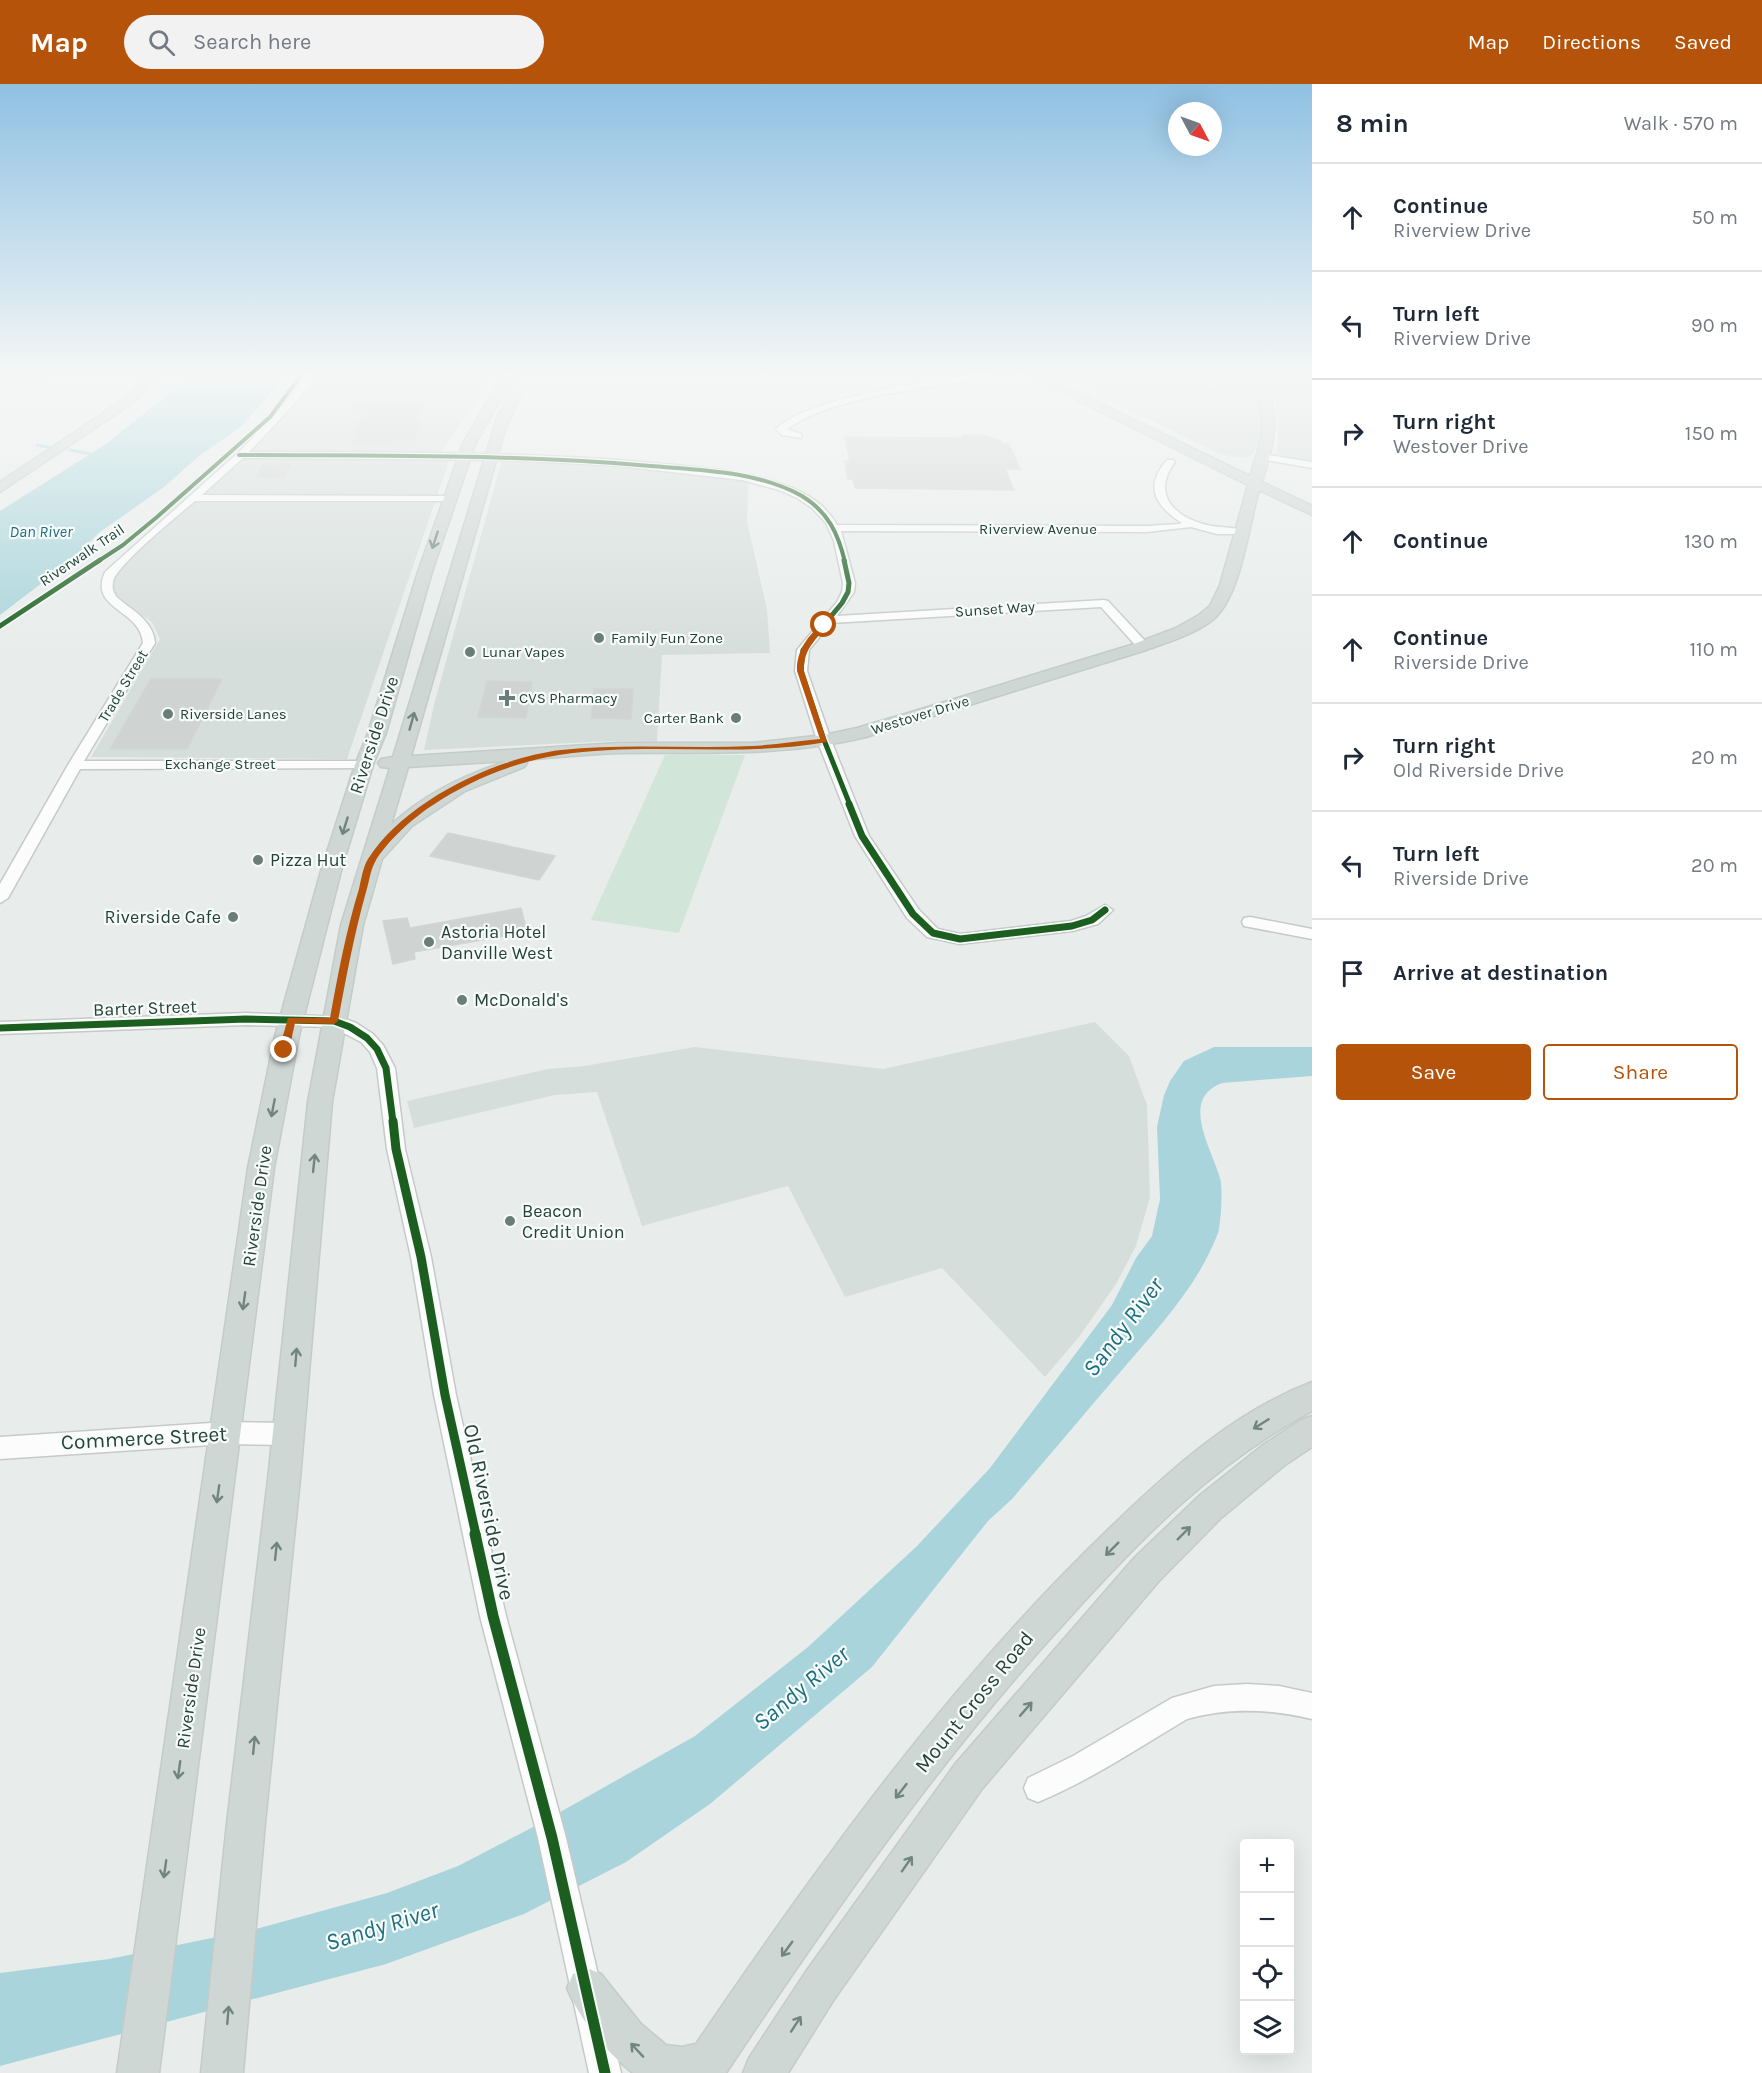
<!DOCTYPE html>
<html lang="en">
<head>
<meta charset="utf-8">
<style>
  body { margin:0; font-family:Karla,sans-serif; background:#f2f2f3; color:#1f2937 }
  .controls { position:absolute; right:18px; bottom:18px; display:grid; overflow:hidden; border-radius:6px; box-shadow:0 6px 24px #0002 }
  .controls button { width:54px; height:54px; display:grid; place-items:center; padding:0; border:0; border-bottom:2px solid #e0e1e3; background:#fff; color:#1f2937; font:30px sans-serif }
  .compass { position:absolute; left:1168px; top:18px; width:54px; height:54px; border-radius:50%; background:#fff; box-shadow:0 6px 24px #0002; rotate:131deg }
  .stop { position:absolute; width:18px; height:18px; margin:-14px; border:4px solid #b45309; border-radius:50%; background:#fff }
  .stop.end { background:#b45309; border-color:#fff; box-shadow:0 2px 6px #0008 }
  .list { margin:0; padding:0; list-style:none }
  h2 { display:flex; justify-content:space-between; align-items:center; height:78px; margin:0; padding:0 24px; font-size:26px }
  h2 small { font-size:20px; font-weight:400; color:#747a83 }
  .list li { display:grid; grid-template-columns:39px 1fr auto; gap:18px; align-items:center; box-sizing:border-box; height:108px; padding:0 24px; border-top:2px solid #e0e1e3 }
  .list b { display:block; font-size:22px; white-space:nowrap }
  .list p { margin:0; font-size:20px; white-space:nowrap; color:#747a83 }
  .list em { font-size:20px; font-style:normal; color:#747a83 }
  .actions { display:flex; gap:12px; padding:18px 24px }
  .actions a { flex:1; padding:14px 0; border:2px solid #b45309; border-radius:6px; text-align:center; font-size:21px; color:#b45309 }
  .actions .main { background:#b45309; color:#fff }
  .icon { flex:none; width:33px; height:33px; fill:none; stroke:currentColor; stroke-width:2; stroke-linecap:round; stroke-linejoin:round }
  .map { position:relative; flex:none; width:1312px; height:1989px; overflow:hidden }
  header { display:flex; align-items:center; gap:36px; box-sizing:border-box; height:84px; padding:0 30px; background:#b45309; color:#fff }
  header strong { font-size:28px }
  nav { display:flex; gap:33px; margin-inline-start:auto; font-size:21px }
  .search { width:420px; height:54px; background:#f2f2f3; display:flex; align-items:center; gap:15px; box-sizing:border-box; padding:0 21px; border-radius:33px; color:#747a83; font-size:22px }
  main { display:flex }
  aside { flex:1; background:#fff }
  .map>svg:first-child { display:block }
  .built { fill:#d6dedb }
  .green { fill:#d1e6d8 }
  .water { fill:#a9d4db }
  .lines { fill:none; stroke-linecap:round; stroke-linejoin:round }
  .stream { stroke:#a9d4db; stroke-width:3 }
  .building { fill:#cfd4d2; stroke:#d1d6d4; stroke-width:1.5 }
  .minor-casing { stroke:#c5cac8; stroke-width:3 }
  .major-casing { stroke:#c3ccc9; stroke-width:3 }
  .minor { fill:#fcfcfc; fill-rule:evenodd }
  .major { fill:#cfd7d5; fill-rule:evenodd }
  .cycleway-far4-casing { stroke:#f7fbf9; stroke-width:6 }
  .cycleway-far3-casing { stroke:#f7fbf9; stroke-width:8 }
  .cycleway-far2-casing { stroke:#f7fbf9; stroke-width:10 }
  .cycleway-far1-casing { stroke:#f7fbf9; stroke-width:13 }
  .cycleway-casing { stroke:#f7fbf9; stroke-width:15 }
  .cycleway-far4 { stroke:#1b5e20; stroke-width:4 }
  .cycleway-far3 { stroke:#1b5e20; stroke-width:5 }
  .cycleway-far2 { stroke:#1b5e20; stroke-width:7 }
  .cycleway-far1 { stroke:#1b5e20; stroke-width:9 }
  .cycleway { stroke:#1b5e20; stroke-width:11 }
  .oneway { stroke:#718580 }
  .route { fill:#b45309 }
  .poi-dot { fill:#697e78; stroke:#f7fbf9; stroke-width:2 }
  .labels { text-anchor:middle; stroke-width:4.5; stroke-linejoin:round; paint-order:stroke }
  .far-street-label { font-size:15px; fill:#24423a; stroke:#f7fbf9 }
  .far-poi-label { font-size:15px; fill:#24423a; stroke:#f7fbf9; text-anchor:start }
  .far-water-label { font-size:16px; font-style:italic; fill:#1c6f80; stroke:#f7fbf9 }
  .street-label { font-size:18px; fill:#24423a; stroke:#f7fbf9 }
  .poi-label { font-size:18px; fill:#24423a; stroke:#f7fbf9; text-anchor:start }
  .near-street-label { font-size:21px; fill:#24423a; stroke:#f7fbf9 }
  .near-water-label { font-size:24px; font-style:italic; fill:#1c6f80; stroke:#f7fbf9 }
</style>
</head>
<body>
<header>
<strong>Map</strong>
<div class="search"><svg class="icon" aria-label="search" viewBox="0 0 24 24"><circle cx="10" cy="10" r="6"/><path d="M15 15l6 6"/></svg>Search here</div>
<nav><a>Map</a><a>Directions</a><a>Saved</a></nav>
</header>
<main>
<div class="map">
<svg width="1312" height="1989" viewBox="0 0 1312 1989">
  <rect width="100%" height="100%" fill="#e8edeb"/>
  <g class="built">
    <path d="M 317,290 L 495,290 L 441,368 L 452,368 L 347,675 L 91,673 L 160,555 L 152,538 L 124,519 L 112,504 L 118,488 L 147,458 L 187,424 L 264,352 L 295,321 Z"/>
    <path d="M 1057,290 L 1252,291 L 1263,331 L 1257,362 L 1253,370 L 1244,374 L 1220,370 Z"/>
    <path d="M 1266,290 L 1312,290 L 1312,379 L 1277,370 L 1279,332 Z"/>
    <path d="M 502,376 L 587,378 L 745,396 L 748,401 L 747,437 L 767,526 L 770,569 L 662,571 L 657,658 L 614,657 L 424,666 L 435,617 Z"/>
    <path d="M 1095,938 L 1129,972 L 1147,1021 L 1150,1113 L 1136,1162 L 1116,1200 L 1079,1253 L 1045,1293 L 942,1184 L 845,1213 L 788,1102 L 642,1142 L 597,1008 L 555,1011 L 414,1044 L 407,1017 L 548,985 L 584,982 L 695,963 L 883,985 Z"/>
  </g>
  <g class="green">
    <path d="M 0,290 L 146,290 L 142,294 L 0,299 Z"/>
    <path d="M 665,671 L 745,671 L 679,849 L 591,836 Z"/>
  </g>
  <g class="water">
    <path d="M 194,290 L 287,290 L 242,342 L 199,372 L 164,403 L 100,448 L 68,479 L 0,531 L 0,427 L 106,360 Z"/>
    <path d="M 1214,963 L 1312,963 L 1312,992 L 1222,999 C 1179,1015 1212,1065 1220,1094 C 1223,1104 1221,1139 1218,1149 C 1198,1202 1158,1244 1122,1286 C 1085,1329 1049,1372 1012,1415 L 988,1437 L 872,1583 L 710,1720 L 626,1778 L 524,1830 L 386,1880 L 0,1982 L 0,1889 L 109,1875 L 256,1845 L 387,1809 L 458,1782 L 539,1740 L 695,1652 L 808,1563 L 917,1462 L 990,1384 L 1112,1221 L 1136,1174 L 1152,1152 L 1160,1115 L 1157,1043 L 1164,1011 L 1170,997 L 1184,977 Z"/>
  </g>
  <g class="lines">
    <g class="stream">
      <path d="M 37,361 L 48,363"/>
      <path d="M 70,366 L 91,370"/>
    </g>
  </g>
  <g class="building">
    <path d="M 1182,291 L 1217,307 L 1172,316 L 1134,300 Z"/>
    <path d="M 1277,294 L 1312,297 L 1312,316 L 1284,314 Z"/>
    <path d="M 362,317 L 427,318 L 413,339 L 421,339 L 414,356 L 393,356 L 392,360 L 353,360 L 358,349 L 352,349 L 364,330 L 352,329 Z"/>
    <path d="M 962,351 L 981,351 L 1001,357 L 1003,360 L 1009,360 L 1020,385 L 1005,385 L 1014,406 L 855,404 L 853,395 L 848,395 L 845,377 L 850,377 L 845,353 L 963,354 Z"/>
    <path d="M 264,380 L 291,380 L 284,393 L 256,393 Z"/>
    <path d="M 151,595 L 222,595 L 187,665 L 110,665 Z"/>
    <path d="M 487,597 L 532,598 L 526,634 L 478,633 Z"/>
    <path d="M 594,605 L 633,605 L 631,635 L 591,634 Z"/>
    <path d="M 448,749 L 555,772 L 539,796 L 430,772 Z"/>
    <path d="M 521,824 L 527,848 L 414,868 L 415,875 L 393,880 L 383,837 L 407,834 L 410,844 Z"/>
  </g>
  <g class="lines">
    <g class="minor-casing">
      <g id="minor">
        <path d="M 308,290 L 317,290 L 294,320 L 249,368 C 376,369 504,367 631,377 C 682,382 735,384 784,401 C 805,408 826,421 837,441 L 1147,442 L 1179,440 L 1182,439 C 1155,422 1144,402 1167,376 L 1173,376 L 1175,378 C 1151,410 1174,433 1207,441 C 1220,444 1232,443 1245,446 L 1245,450 L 1217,450 L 1191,443 L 1147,448 L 841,447 L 855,499 L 854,508 L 837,532 L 1104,516 L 1108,517 L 1146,558 L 1146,564 L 1138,564 L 1101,523 L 831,539 L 809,566 L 807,587 L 831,656 L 869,752 L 919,826 L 938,845 L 960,850 L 1071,837 L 1086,832 L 1105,821 L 1113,826 L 1098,840 L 1072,847 L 960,860 L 927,853 L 907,834 L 855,752 L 817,656 L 795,587 L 797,566 L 837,518 L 842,508 L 843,499 L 834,457 L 826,439 L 812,424 L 797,414 L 779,406 L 742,396 L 610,381 L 504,376 L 243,374 L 202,411 L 449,412 L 453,413 L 453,417 L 195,417 C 179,431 116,481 113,498 C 111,509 117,514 125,520 C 139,530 154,541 155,559 L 84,677 L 364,677 L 371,681 L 369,684 L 80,685 L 8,814 L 0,819 L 0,800 L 68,681 L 143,559 C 141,525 88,526 105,488 L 239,368 L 288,316 Z"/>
        <path d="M 970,290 L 990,290 C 977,298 956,298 941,301 C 892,309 827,317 787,345 L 801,350 L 801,354 L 782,351 L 776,345 C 807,314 924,299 970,290 Z"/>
        <path d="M 1263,370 L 1312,378 L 1312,384 L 1260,375 L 1260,371 Z"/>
        <path d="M 1250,833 L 1312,845 L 1312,855 L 1244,842 L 1242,838 L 1244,834 Z"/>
        <path d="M 246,929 L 340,933 L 356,939 L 373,950 L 383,961 L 395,984 L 405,1065 L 431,1173 L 456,1311 L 506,1532 L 566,1754 L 621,1989 L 589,1989 L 538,1754 L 480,1532 L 434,1311 L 411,1173 L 387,1065 L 377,984 L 370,968 L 361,958 L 332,943 L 246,941 L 0,950 L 0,938 Z"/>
        <path d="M 226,1338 L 289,1339 L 297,1343 L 300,1350 L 297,1357 L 289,1361 L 226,1360 L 0,1375 L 0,1353 Z"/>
        <path d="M 1247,1600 L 1279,1602 L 1312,1609 L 1312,1635 C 1270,1625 1229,1623 1187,1635 C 1138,1664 1091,1696 1038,1718 L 1028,1714 L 1024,1704 L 1028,1694 L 1073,1672 L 1172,1614 L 1214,1602 Z"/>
      </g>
    </g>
    <g class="major-casing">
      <g id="major">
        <path d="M 150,290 L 162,290 L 131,320 L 0,408 L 0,398 L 123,316 Z"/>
        <path d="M 507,290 L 518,290 L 499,318 L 475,360 L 431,491 L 386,649 L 373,681 L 341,787 L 299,952 L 274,1084 L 159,1989 L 117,1989 L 248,1084 L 275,952 L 321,787 L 355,681 L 368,649 L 417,491 L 463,360 L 487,317 Z"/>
        <path d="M 1025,290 L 1040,290 L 1250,392 C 1265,348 1266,336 1254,290 L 1265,290 C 1279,339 1276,350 1262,398 L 1312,422 L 1312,431 L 1259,406 C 1248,443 1241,516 1210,538 C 1190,552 1165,559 1143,567 L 866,653 C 785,673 703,668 621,669 C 589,670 557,673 525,676 L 527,679 L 524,683 L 465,707 L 412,742 L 382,775 L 363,841 L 332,1018 L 300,1395 L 265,1739 L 243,1989 L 201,1989 L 227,1739 L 268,1395 L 308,1018 L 341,841 L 390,684 L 381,683 L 378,679 L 381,675 L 393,673 L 498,331 L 510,310 L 518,310 L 520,312 L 504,349 L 411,672 L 619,659 L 752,659 L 824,651 L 857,644 L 905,630 L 1131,561 L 1176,544 L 1199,531 L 1210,522 L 1220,501 L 1248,401 ZM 507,677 C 464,691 424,710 391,741 L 408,683 Z"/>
        <path d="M 1312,1298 L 1312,1327 C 1215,1379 1142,1453 1069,1534 C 940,1674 831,1831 726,1989 L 633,1989 C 606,1968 580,1936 567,1904 L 573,1890 L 587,1884 L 601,1890 L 641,1940 L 666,1961 L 682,1963 L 696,1960 C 821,1776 954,1592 1115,1439 C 1173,1383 1236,1327 1312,1298 Z"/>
        <path d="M 1312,1332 L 1312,1363 L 1285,1381 L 1221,1434 L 1159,1497 L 1010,1672 L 982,1705 L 833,1917 L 788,1989 L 743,1989 L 749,1974 L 805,1889 L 956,1679 L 1135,1473 L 1199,1412 L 1263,1361 L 1301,1336 Z"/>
      </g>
    </g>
    <use href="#minor" class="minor"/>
    <use href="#major" class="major"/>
    <g class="cycleway-far4-casing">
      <g id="cycleway-far4">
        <path d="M 239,371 C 377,372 514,370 651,382 C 700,386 758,387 802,412 C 828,428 838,449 845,478"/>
        <path d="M 97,478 L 123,461 L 157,433 L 270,333 L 302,290"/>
      </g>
    </g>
    <g class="cycleway-far3-casing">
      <g id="cycleway-far3">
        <path d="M 844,476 L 849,499 L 848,508 L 842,519 L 803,566 L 801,587 L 824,656 L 850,721"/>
        <path d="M 0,542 L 100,476"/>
      </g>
    </g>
    <g class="cycleway-far2-casing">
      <g id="cycleway-far2">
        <path d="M 849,720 L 862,752 L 913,830 L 933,849 L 960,855 L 1072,842 L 1092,836 L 1105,826"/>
        <path d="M 0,944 L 246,935 L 334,937 L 350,943 L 367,954 L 377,965 L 386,984 L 393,1038"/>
      </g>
    </g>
    <g class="cycleway-far1-casing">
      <path id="cycleway-far1" d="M 393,1037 L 396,1065 L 421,1173 L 445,1311 L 476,1451"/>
    </g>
    <g class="cycleway-casing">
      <path id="cycleway" d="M 475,1450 L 493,1532 L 552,1754 L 605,1989"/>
    </g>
    <use href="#cycleway-far4" class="cycleway-far4"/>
    <use href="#cycleway-far3" class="cycleway-far3"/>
    <use href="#cycleway-far2" class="cycleway-far2"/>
    <use href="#cycleway-far1" class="cycleway-far1"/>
    <use href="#cycleway" class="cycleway"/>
  </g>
  <defs><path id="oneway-shaft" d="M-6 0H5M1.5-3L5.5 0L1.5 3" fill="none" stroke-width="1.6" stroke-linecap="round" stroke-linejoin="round" transform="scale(1.5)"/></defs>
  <g class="oneway">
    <use href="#oneway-shaft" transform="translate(435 456) rotate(108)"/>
    <use href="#oneway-shaft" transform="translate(412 637) rotate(-74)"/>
    <use href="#oneway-shaft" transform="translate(345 742) rotate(107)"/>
    <use href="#oneway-shaft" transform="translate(273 1024) rotate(101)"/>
    <use href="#oneway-shaft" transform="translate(314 1079) rotate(-84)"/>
    <use href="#oneway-shaft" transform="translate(244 1217) rotate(98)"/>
    <use href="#oneway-shaft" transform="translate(296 1273) rotate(-85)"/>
    <use href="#oneway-shaft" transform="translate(1261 1340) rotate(148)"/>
    <use href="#oneway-shaft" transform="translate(218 1410) rotate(98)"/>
    <use href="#oneway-shaft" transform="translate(1184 1449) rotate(-45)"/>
    <use href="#oneway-shaft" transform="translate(1112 1465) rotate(135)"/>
    <use href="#oneway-shaft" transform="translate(276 1467) rotate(-84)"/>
    <use href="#oneway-shaft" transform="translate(1026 1625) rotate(-49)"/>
    <use href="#oneway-shaft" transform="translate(254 1661) rotate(-84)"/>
    <use href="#oneway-shaft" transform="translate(179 1686) rotate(98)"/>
    <use href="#oneway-shaft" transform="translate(901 1707) rotate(128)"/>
    <use href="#oneway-shaft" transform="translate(907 1780) rotate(-55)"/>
    <use href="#oneway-shaft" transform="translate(165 1785) rotate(98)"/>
    <use href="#oneway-shaft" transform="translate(787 1865) rotate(126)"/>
    <use href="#oneway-shaft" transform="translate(228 1931) rotate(-85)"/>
    <use href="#oneway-shaft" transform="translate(796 1940) rotate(-57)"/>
    <use href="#oneway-shaft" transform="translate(637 1966) rotate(-133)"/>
  </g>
  <linearGradient id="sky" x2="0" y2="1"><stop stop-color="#8fc1e3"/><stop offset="0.51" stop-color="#f5f7f6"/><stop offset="1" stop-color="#f5f7f6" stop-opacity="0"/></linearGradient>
  <rect width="1312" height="569" fill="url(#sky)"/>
  <path class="route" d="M 824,539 L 827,541 C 815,557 803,566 804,587 L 827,658 C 738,674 647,657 559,671 C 515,678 470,696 433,721 C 415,732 385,759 375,778 C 370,787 369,799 366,808 C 354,851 346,894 338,937 L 334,940 L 295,939 L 289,966 L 284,969 L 280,968 L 279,966 L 288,934 L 330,934 C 338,890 346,847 359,805 C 361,796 363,783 368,775 C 405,717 495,674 561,666 C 625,659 688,665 752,662 C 774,661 797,657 820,655 L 797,587 C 796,568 808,550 824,539 Z"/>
  <g class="poi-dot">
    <circle cx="599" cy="554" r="6"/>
    <circle cx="470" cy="568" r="6"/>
    <path d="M504 605h6v6h6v6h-6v6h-6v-6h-6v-6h6z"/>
    <circle cx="168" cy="630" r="6"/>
    <circle cx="736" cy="634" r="6"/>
    <circle cx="258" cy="776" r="6"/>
    <circle cx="233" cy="833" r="6"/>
    <circle cx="429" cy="858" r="6"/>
    <circle cx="462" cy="916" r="6"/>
    <circle cx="510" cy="1137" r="6"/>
  </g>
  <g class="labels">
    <g class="far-street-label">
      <text x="1038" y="450">Riverview Avenue</text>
      <text transform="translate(82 471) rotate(-34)" y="5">Riverwalk Trail</text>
      <text transform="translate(995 525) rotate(-4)" y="5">Sunset Way</text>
      <text transform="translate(123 602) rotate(-59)" y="5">Trade Street</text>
      <text transform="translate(920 631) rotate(-17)" y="5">Westover Drive</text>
      <text x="220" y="685">Exchange Street</text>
    </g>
    <g class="far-poi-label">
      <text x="611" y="559">Family Fun Zone</text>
      <text x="482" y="573">Lunar Vapes</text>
      <text x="519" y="619">CVS Pharmacy</text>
      <text x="180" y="635">Riverside Lanes</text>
      <text x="724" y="639" text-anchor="end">Carter Bank</text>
    </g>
    <g class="far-water-label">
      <text x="41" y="453">Dan River</text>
    </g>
    <g class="street-label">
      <text transform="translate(374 651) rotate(-72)" y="6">Riverside Drive</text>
      <text transform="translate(145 924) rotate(-2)" y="6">Barter Street</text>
      <text transform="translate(257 1122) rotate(-82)" y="6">Riverside Drive</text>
      <text transform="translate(191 1604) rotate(-82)" y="6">Riverside Drive</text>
    </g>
    <g class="poi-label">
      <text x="270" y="782">Pizza Hut</text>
      <text x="221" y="839" text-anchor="end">Riverside Cafe</text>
      <text x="441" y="854">Astoria Hotel<tspan x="441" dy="21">Danville West</tspan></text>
      <text x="474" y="922">McDonald's</text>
      <text x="522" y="1133">Beacon<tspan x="522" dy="21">Credit Union</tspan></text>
    </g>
    <g class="near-street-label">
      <text transform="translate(144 1354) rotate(-3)" y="7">Commerce Street</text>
      <text transform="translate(489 1428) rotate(78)" y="7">Old Riverside Drive</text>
      <text transform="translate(974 1618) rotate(-51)" y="7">Mount Cross Road</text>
    </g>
    <g class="near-water-label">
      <text transform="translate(1123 1243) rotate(-53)" y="8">Sandy River</text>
      <text transform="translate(801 1604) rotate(-40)" y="8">Sandy River</text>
      <text transform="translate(382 1842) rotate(-17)" y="8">Sandy River</text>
    </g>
  </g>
</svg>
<div class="controls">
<button>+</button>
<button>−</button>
<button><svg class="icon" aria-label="locate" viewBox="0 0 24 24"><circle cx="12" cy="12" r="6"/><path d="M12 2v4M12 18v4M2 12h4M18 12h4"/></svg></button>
<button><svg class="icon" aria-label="layers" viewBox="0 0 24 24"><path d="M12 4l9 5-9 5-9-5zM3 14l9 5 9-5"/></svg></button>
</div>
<svg class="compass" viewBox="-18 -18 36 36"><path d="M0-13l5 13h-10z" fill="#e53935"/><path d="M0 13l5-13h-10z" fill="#747a83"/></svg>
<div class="stop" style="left:824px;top:541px"></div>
<div class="stop end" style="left:284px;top:966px"></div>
</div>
<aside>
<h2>8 min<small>Walk · 570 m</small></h2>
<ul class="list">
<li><svg class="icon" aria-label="ahead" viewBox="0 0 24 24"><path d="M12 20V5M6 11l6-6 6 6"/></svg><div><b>Continue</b><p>Riverview Drive</p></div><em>50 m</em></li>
<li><svg class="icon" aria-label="left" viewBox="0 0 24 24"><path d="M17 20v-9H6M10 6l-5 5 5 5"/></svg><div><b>Turn left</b><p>Riverview Drive</p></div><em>90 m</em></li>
<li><svg class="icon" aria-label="right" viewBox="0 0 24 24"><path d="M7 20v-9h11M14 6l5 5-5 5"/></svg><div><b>Turn right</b><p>Westover Drive</p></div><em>150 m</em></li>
<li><svg class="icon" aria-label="ahead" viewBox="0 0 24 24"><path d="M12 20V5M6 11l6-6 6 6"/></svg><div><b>Continue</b></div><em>130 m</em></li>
<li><svg class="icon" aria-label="ahead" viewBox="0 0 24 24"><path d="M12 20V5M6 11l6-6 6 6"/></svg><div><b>Continue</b><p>Riverside Drive</p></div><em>110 m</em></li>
<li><svg class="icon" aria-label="right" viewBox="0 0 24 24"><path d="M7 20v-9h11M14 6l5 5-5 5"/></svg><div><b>Turn right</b><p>Old Riverside Drive</p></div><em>20 m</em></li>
<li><svg class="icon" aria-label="left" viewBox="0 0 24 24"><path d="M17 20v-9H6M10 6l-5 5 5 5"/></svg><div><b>Turn left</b><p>Riverside Drive</p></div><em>20 m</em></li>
<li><svg class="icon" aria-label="arrive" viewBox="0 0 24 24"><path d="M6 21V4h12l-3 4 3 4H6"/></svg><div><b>Arrive at destination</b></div></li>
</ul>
<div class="actions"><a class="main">Save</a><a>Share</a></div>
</aside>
</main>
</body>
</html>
